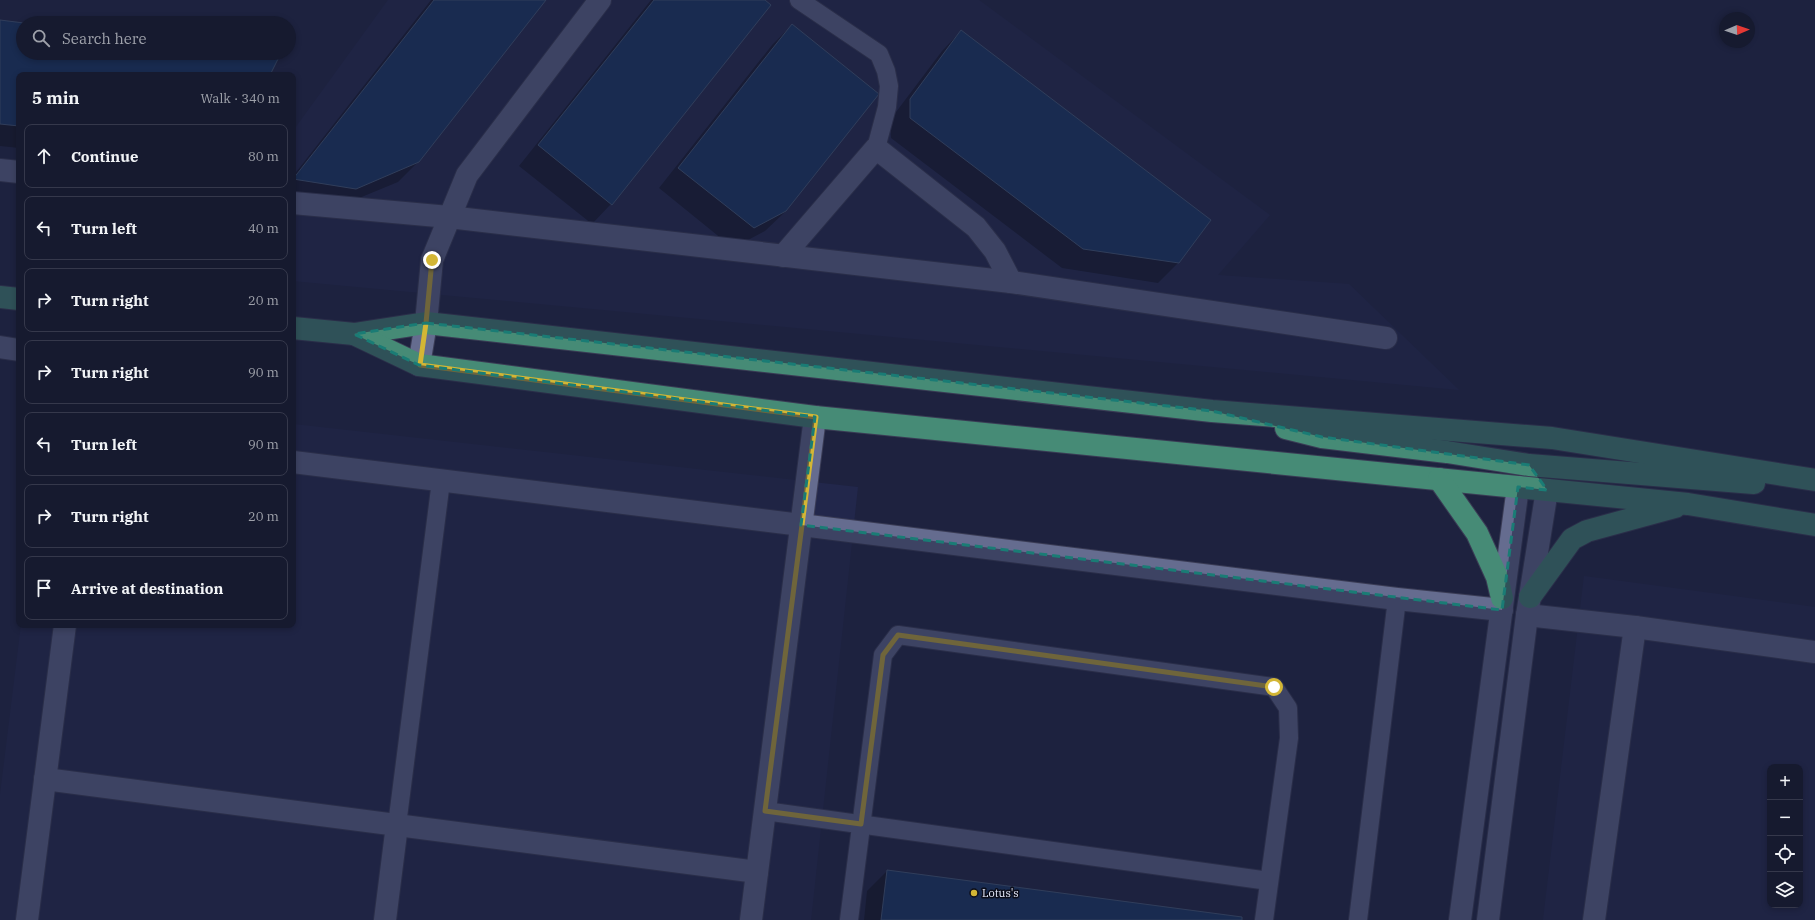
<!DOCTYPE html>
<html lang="en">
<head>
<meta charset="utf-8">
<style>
  body { margin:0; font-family:"IBM Plex Serif",serif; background:#1f2337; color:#f1f3f6 }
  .controls { position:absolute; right:12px; bottom:12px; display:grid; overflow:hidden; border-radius:8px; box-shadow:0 2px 6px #0003 }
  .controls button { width:36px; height:36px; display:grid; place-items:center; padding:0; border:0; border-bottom:1px solid #35384b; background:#161a2f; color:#f1f3f6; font:20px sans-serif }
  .compass { position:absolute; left:1719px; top:12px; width:36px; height:36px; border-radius:50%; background:#161a2f; box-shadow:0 2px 6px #0003; rotate:88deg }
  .stop { position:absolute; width:12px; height:12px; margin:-9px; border:3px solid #d3b635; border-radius:50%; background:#fff }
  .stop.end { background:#d3b635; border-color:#fff; box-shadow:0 1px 4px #0008 }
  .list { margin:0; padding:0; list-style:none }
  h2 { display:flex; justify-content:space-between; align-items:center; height:52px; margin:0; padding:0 16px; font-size:17px }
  h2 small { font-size:13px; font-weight:400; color:#9ea1aa }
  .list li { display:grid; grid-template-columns:26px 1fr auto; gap:12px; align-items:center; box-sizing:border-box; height:64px; margin:0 8px 8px; padding:0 8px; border:1px solid #35384b; border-radius:8px }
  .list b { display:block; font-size:15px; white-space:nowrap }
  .list em { font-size:13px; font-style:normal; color:#9ea1aa }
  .icon { flex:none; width:22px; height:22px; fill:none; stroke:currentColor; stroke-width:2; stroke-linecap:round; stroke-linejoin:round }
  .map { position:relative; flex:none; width:1815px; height:920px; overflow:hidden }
  .search { position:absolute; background:#161a2f; box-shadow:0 2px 6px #0003; left:16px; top:16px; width:280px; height:44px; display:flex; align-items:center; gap:10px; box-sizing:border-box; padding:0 14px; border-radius:22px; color:#9ea1aa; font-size:15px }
  .panel { position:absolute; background:#161a2f; box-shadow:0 2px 6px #0003; left:16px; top:72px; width:280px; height:556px; border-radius:8px }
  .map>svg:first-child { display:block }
  .built { fill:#22274b; fill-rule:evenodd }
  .shadow { fill:#0007 }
  .building { fill:#143764; stroke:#485e7b }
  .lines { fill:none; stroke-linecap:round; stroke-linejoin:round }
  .lane-casing { stroke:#3a3c55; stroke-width:20 }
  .street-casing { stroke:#3a3c55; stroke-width:24 }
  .secondary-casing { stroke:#3a3c55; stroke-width:24 }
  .primary-casing { stroke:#3a3c55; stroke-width:24 }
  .lane { stroke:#656c8f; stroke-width:18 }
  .street { stroke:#656c8f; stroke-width:22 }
  .secondary { stroke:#656c8f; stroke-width:22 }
  .primary { stroke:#468b76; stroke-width:22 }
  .route { stroke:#d3b635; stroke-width:5 }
  .marked { fill:none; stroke:#1a7c75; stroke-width:3; stroke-dasharray:8 5; stroke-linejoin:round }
  .poi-dot { fill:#d3b635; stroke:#0b0d1a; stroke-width:1.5 }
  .labels { text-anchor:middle; stroke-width:3; stroke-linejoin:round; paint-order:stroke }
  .poi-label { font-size:11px; fill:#eaeefe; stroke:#0b0d1a; text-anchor:start }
</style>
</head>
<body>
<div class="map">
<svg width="1815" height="920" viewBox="0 0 1815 920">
  <rect width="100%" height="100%" fill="#1e223f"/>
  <g class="built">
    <path d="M 388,0 L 979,0 L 1270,215 L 1218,275 L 1349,284 L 1459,390 L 293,281 L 293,131 Z"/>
    <path d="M 293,424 L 858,487 L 811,920 L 0,920 L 0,795 L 21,625 L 293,625 Z"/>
    <path d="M 1584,576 L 1815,607 L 1815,920 L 1543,920 ZM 1770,767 L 1800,767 L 1800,905 L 1770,905 Z"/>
  </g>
  <g class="shadow">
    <path d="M 431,0 L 544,0 L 419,161 L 398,182 L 335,208 L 293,202 L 293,176 Z"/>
    <path d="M 651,0 L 763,0 L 611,204 L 592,224 L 519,166 Z"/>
    <path d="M 0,21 L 23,24 L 23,53 L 271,53 L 269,75 L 19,75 L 19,148 L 0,146 Z"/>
    <path d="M 792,25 L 786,211 L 765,231 L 733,248 L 659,188 L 772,45 Z"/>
    <path d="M 961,31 L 1178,263 L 1158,283 L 1062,268 L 891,138 L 890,120 L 942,51 Z"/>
    <path d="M 887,871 L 1241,920 L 864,920 L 867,891 Z"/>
  </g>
  <g class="building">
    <path d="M 434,0 L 546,0 L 419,162 L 356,189 L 293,179 Z"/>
    <path d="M 654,0 L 765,0 L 771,5 L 612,205 L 538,145 Z"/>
    <path d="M 0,20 L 24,23 L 23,23 L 23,53 L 281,53 L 270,75 L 19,75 L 19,126 L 0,124 Z"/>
    <path d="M 792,24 L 879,94 L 786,211 L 754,228 L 678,168 Z"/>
    <path d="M 961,30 L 1211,220 L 1179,263 L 1083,249 L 910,118 L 910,99 Z"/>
    <path d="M 887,870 L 1242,917 L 1242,920 L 881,920 Z"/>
  </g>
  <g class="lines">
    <g class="lane-casing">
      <g id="lane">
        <path d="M 799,0 L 879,54 L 886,71 L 889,86 L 887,107 L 876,148"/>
        <path d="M 765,811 L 1269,881"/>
        <path d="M 397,825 L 441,481"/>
        <path d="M 849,920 L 883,655 L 898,635 L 1274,687 L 1288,708 L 1289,738 L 1264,920"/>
        <path d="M 1358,920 L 1397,599"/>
      </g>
    </g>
    <g class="street-casing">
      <g id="street">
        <path d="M 0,170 L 19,172"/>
        <path d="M 293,203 L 449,217 L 1011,282 L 1386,338"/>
        <path d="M 783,256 L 876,148 L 976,227 L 995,251 L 1011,282"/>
        <path d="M 0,347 L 19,350"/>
        <path d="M 419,365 L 426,323 L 432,260 L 467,175 L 600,0"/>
        <path d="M 293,462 L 1397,599 L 1502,610"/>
        <path d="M 1527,615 L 1635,627 L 1815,652"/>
        <path d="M 45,779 L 757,872"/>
        <path d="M 27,920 L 65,625"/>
        <path d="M 385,920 L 397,825"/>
        <path d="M 751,920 L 815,417"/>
        <path d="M 1594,920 L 1635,627"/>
      </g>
    </g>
    <g class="secondary-casing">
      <g id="secondary">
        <path d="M 1460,920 L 1518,487"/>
        <path d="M 1488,920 L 1527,615 L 1547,490"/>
      </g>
    </g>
    <g class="primary-casing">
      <g id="primary">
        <path d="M 0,297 L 19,299"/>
        <path d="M 293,328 L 354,334 L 426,323 L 1212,411 L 1552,438 L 1815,480"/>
        <path d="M 354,334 L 419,365 L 815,417 L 1688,504 L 1815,525"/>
        <path d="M 1286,428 L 1322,437 L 1447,452 L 1529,465 L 1754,483"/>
        <path d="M 1439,479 L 1477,533 L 1497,577 L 1502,598"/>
        <path d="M 1530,597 L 1572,539 L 1587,531 L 1675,507"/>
      </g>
    </g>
    <use href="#lane" class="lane"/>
    <use href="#street" class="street"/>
    <use href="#secondary" class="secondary"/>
    <use href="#primary" class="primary"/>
  </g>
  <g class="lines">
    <path class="route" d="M 432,260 L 426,323 L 420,365 L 816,417 L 765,811 L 861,824 L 883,655 L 898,635 L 1274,687"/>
  </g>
  <path d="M0 0H1815V920H0ZM 426,323 L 1212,411 L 1322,437 L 1529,465 L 1547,490 L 1518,487 L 1502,610 L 801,525 L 815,417 L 419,365 L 354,334 Z" fill="#1e223f" fill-opacity=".55" fill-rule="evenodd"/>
  <path class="marked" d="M 426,323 L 1212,411 L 1322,437 L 1529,465 L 1547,490 L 1518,487 L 1502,610 L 801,525 L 815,417 L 419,365 L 354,334 Z"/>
  <circle class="poi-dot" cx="974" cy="893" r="4"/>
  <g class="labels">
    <g class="poi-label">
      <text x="982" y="897">Lotus's</text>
    </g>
  </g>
</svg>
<div class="controls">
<button>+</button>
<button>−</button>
<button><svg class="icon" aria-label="locate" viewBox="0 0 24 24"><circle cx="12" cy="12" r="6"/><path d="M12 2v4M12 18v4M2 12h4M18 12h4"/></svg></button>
<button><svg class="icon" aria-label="layers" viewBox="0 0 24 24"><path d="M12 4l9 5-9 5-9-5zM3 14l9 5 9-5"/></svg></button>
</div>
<svg class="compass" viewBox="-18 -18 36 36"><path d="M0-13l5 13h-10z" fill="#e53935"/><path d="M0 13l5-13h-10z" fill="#9ea1aa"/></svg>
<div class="stop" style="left:1274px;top:687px"></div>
<div class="stop end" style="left:432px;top:260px"></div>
<div class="search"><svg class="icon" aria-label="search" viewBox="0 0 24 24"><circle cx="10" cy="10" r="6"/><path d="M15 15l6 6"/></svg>Search here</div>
<section class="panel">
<h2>5 min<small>Walk · 340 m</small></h2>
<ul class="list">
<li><svg class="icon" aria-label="ahead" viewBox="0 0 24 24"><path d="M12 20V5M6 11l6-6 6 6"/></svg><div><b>Continue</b></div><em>80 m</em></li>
<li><svg class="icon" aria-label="left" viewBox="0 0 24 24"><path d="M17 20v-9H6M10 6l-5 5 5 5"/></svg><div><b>Turn left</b></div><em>40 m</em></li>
<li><svg class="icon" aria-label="right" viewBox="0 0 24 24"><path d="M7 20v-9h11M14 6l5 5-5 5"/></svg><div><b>Turn right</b></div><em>20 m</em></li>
<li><svg class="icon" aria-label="right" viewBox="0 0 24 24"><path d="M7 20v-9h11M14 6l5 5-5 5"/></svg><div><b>Turn right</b></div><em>90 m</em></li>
<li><svg class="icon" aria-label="left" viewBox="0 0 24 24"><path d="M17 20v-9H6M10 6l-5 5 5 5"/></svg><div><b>Turn left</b></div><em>90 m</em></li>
<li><svg class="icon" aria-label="right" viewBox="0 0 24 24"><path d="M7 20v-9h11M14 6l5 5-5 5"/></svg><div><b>Turn right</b></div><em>20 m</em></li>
<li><svg class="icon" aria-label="arrive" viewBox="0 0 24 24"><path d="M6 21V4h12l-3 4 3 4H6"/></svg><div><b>Arrive at destination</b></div></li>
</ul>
</section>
</div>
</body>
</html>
